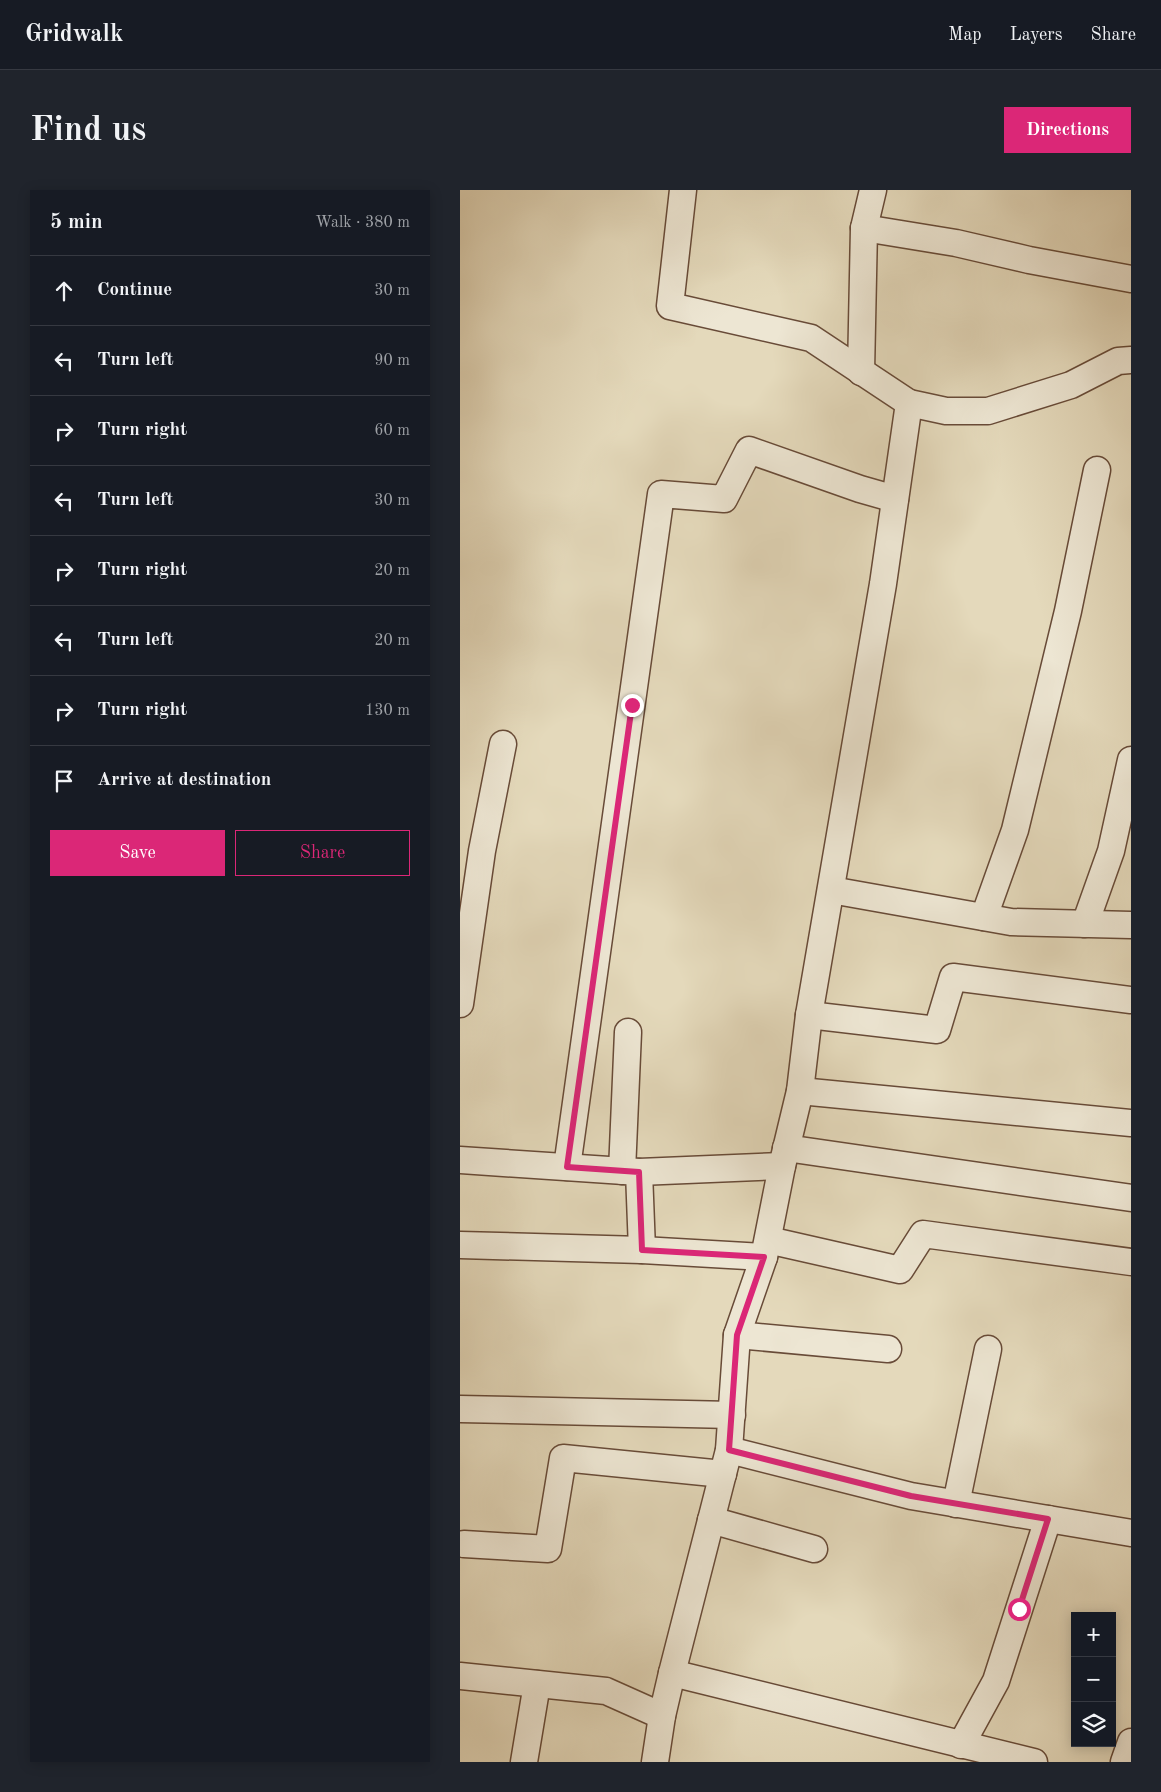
<!DOCTYPE html>
<html lang="en">
<head>
<meta charset="utf-8">
<style>
  body { margin:0; font-family:"Old Standard TT",serif; background:#20242c; color:#f1f3f6 }
  .controls { position:absolute; right:15px; bottom:15px; display:grid; overflow:hidden; border-radius:0px; box-shadow:0 2px 12px #0003 }
  .controls button { width:45px; height:45px; display:grid; place-items:center; padding:0; border:0; border-bottom:1px solid #363941; background:#171b24; color:#f1f3f6; font:25px sans-serif }
  .stop { position:absolute; width:15px; height:15px; margin:-11px; border:4px solid #db2777; border-radius:50%; background:#fff }
  .stop.end { background:#db2777; border-color:#fff; box-shadow:0 1px 5px #0008 }
  .list { margin:0; padding:0; list-style:none }
  h2 { display:flex; justify-content:space-between; align-items:center; height:65px; margin:0; padding:0 20px; font-size:21px }
  h2 small { font-size:16px; font-weight:400; color:#9ea1a6 }
  .list li { display:grid; grid-template-columns:32px 1fr auto; gap:15px; align-items:center; box-sizing:border-box; height:70px; padding:0 20px; border-top:1px solid #363941 }
  .list b { display:block; font-size:19px; white-space:nowrap }
  .list em { font-size:16px; font-style:normal; color:#9ea1a6 }
  .actions { display:flex; gap:10px; padding:15px 20px }
  .actions a { flex:1; padding:11px 0; border:1px solid #db2777; border-radius:0px; text-align:center; font-size:18px; color:#db2777 }
  .actions .main { background:#db2777; color:#fff }
  .icon { flex:none; width:28px; height:28px; fill:none; stroke:currentColor; stroke-width:2; stroke-linecap:round; stroke-linejoin:round }
  .map { position:relative; flex:none; width:671px; height:1572px; overflow:hidden; border-radius:0px }
  header { display:flex; align-items:center; gap:30px; box-sizing:border-box; height:70px; padding:0 25px; background:#171b24; border-bottom:1px solid #363941 }
  header strong { font-size:24px }
  nav { display:flex; gap:28px; margin-inline-start:auto; font-size:18px }
  .intro { display:flex; align-items:center; justify-content:space-between; box-sizing:border-box; height:120px; padding:0 30px }
  h1 { margin:0; font-size:35px }
  .button { padding:12px 22px; border-radius:0px; background:#db2777; color:#fff; font-size:18px; font-weight:700 }
  main { display:flex; gap:30px; padding:0 30px }
  aside { flex:1; background:#171b24; border-radius:0px; box-shadow:0 2px 12px #0003 }
  .map>svg:first-child { display:block }
  .lines { fill:none; stroke-linecap:round; stroke-linejoin:round }
  .street-casing { stroke:#684b38; stroke-width:29 }
  .street { stroke:#ede6d3; stroke-width:26 }
  .route { stroke:#db2777; stroke-width:6 }
</style>
</head>
<body>
<header>
<strong>Gridwalk</strong>
<nav><a>Map</a><a>Layers</a><a>Share</a></nav>
</header>
<div class="intro"><h1>Find us</h1><a class="button">Directions</a></div>
<main>
<aside>
<h2>5 min<small>Walk · 380 m</small></h2>
<ul class="list">
<li><svg class="icon" aria-label="ahead" viewBox="0 0 24 24"><path d="M12 20V5M6 11l6-6 6 6"/></svg><div><b>Continue</b></div><em>30 m</em></li>
<li><svg class="icon" aria-label="left" viewBox="0 0 24 24"><path d="M17 20v-9H6M10 6l-5 5 5 5"/></svg><div><b>Turn left</b></div><em>90 m</em></li>
<li><svg class="icon" aria-label="right" viewBox="0 0 24 24"><path d="M7 20v-9h11M14 6l5 5-5 5"/></svg><div><b>Turn right</b></div><em>60 m</em></li>
<li><svg class="icon" aria-label="left" viewBox="0 0 24 24"><path d="M17 20v-9H6M10 6l-5 5 5 5"/></svg><div><b>Turn left</b></div><em>30 m</em></li>
<li><svg class="icon" aria-label="right" viewBox="0 0 24 24"><path d="M7 20v-9h11M14 6l5 5-5 5"/></svg><div><b>Turn right</b></div><em>20 m</em></li>
<li><svg class="icon" aria-label="left" viewBox="0 0 24 24"><path d="M17 20v-9H6M10 6l-5 5 5 5"/></svg><div><b>Turn left</b></div><em>20 m</em></li>
<li><svg class="icon" aria-label="right" viewBox="0 0 24 24"><path d="M7 20v-9h11M14 6l5 5-5 5"/></svg><div><b>Turn right</b></div><em>130 m</em></li>
<li><svg class="icon" aria-label="arrive" viewBox="0 0 24 24"><path d="M6 21V4h12l-3 4 3 4H6"/></svg><div><b>Arrive at destination</b></div></li>
</ul>
<div class="actions"><a class="main">Save</a><a>Share</a></div>
</aside>
<div class="map">
<svg width="671" height="1572" viewBox="0 0 671 1572">
  <rect width="100%" height="100%" fill="#e4d9bb"/>
  <filter id="stains"><feTurbulence type="fractalNoise" baseFrequency=".004" numOctaves="4"/><feColorMatrix values="0 0 0 0 .2 0 0 0 0 .09 0 0 0 0 .02 0 0 0 .5 -.17"/></filter>
  <radialGradient id="worn" r=".72"><stop offset=".6" stop-color="#630" stop-opacity="0"/><stop offset="1" stop-color="#630" stop-opacity=".3"/></radialGradient>
  <g class="lines">
    <g class="street-casing">
      <g id="street">
        <path d="M 404,38 L 496,53 L 569,70 L 671,89"/>
        <path d="M 401,182 L 404,38 L 413,0"/>
        <path d="M 449,213 L 486,221 L 528,221 L 611,195 L 658,171 L 671,170"/>
        <path d="M 371,700 L 551,732 L 671,735"/>
        <path d="M 524,727 L 555,640 L 608,421 L 637,280"/>
        <path d="M 625,734 L 651,661 L 671,570"/>
        <path d="M 0,814 L 22,661 L 43,554"/>
        <path d="M 349,825 L 477,840 L 493,787 L 671,810"/>
        <path d="M 340,901 L 671,933"/>
        <path d="M 326,958 L 671,1008"/>
        <path d="M 0,970 L 179,982 L 182,1060"/>
        <path d="M 107,977 L 201,304 L 264,309 L 289,260 L 400,299 L 435,309"/>
        <path d="M 162,981 L 168,842"/>
        <path d="M 179,982 L 322,976"/>
        <path d="M 308,1050 L 440,1080 L 463,1044 L 671,1072"/>
        <path d="M 0,1055 L 182,1060 L 304,1067"/>
        <path d="M 277,1145 L 428,1159"/>
        <path d="M 0,1219 L 272,1225"/>
        <path d="M 269,1260 L 451,1306 L 671,1343"/>
        <path d="M 496,1314 L 528,1159"/>
        <path d="M 251,1330 L 354,1359"/>
        <path d="M 4,1354 L 88,1359 L 103,1268 L 263,1284"/>
        <path d="M 212,1483 L 574,1572"/>
        <path d="M 0,1486 L 146,1501 L 202,1526"/>
        <path d="M 501,1555 L 536,1491 L 588,1329"/>
        <path d="M 64,1572 L 77,1494"/>
        <path d="M 195,1572 L 202,1526 L 212,1483 L 269,1260 L 277,1145 L 304,1067 L 322,976 L 340,901 L 349,825 L 423,394 L 449,213 L 351,148 L 210,116 L 223,0"/>
        <path d="M 664,1572 L 671,1552"/>
      </g>
    </g>
    <use href="#street" class="street"/>
  </g>
  <g class="lines">
    <path class="route" d="M 172,515 L 107,977 L 179,982 L 182,1060 L 304,1067 L 277,1145 L 269,1260 L 451,1306 L 588,1329 L 559,1419"/>
  </g>
  <rect width="100%" height="100%" filter="url(#stains)"/>
  <rect width="100%" height="100%" fill="url(#worn)"/>
</svg>
<div class="controls">
<button>+</button>
<button>−</button>
<button><svg class="icon" aria-label="layers" viewBox="0 0 24 24"><path d="M12 4l9 5-9 5-9-5zM3 14l9 5 9-5"/></svg></button>
</div>
<div class="stop" style="left:559px;top:1419px"></div>
<div class="stop end" style="left:172px;top:515px"></div>
</div>
</main>
</body>
</html>
